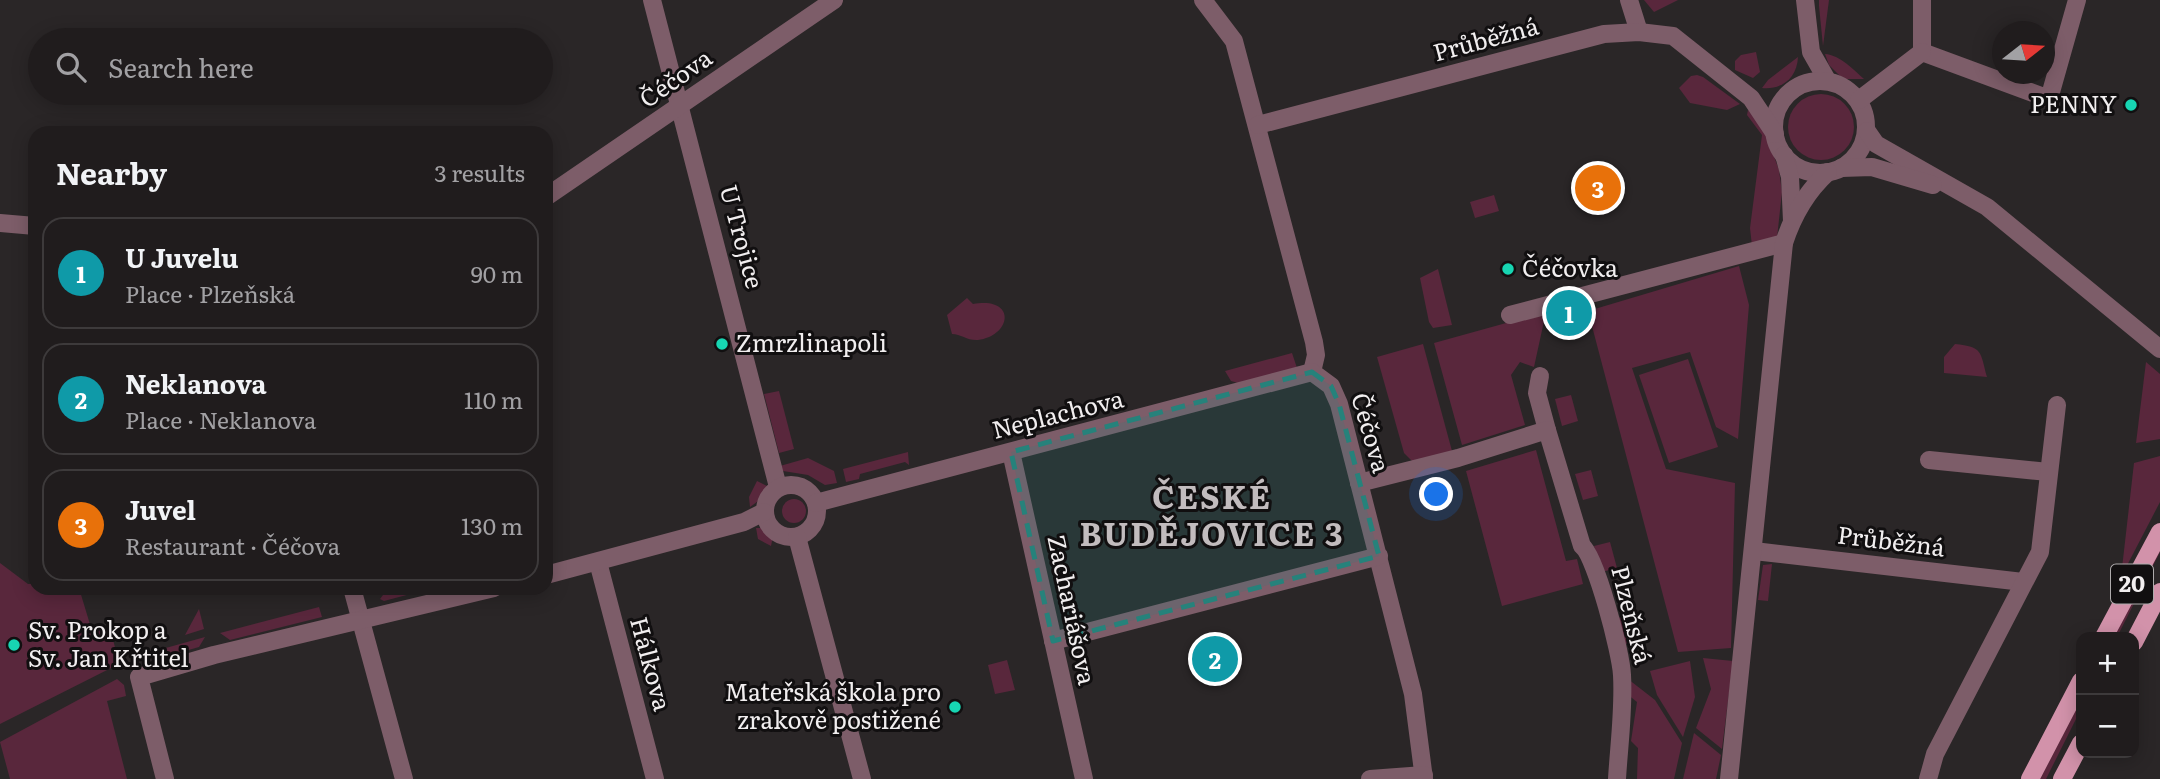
<!DOCTYPE html>
<html lang="en">
<head>
<meta charset="utf-8">
<style>
  body { margin:0; font-family:Literata,serif; background:#2d292a; color:#f1f3f6 }
  .controls { position:absolute; right:21px; bottom:21px; display:grid; overflow:hidden; border-radius:14px; box-shadow:0 4px 18px #0003 }
  .controls button { width:63px; height:63px; display:grid; place-items:center; padding:0; border:0; border-bottom:2px solid #3d3a3b; background:#201c1d; color:#f1f3f6; font:35px sans-serif }
  .compass { position:absolute; left:1992px; top:21px; width:63px; height:63px; border-radius:50%; background:#201c1d; box-shadow:0 4px 18px #0003; rotate:73deg }
  .you { position:absolute; left:1437px; top:495px; width:24px; height:24px; margin:-18px; border:5px solid #fff; border-radius:50%; background:#1a73e8; box-shadow:0 0 0 10px #1a73e833 }
  .badge { display:grid; place-items:center; width:46px; height:46px; border-radius:50%; background:#0f766e; color:#fff; font-size:23px; font-weight:700 }
  .pin { position:absolute; translate:-50% -50%; border:4px solid #fff; box-shadow:0 2px 7px #0006 }
  .list { margin:0; padding:0; list-style:none }
  h2 { display:flex; justify-content:space-between; align-items:center; height:91px; margin:0; padding:0 28px; font-size:30px }
  h2 small { font-size:23px; font-weight:400; color:#a2a1a4 }
  .list li { display:grid; grid-template-columns:46px 1fr auto; gap:21px; align-items:center; box-sizing:border-box; height:112px; margin:0 14px 14px; padding:0 14px; border:2px solid #3d3a3b; border-radius:21px }
  .list b { display:block; font-size:26px; white-space:nowrap }
  .list p { margin:0; font-size:23px; white-space:nowrap; color:#a2a1a4 }
  .list em { font-size:23px; font-style:normal; color:#a2a1a4 }
  .icon { flex:none; width:38px; height:38px; fill:none; stroke:currentColor; stroke-width:2; stroke-linecap:round; stroke-linejoin:round }
  .map { position:relative; flex:none; width:2160px; height:779px; overflow:hidden }
  .search { position:absolute; background:#201c1d; box-shadow:0 4px 18px #0003; left:28px; top:28px; width:525px; height:77px; display:flex; align-items:center; gap:18px; box-sizing:border-box; padding:0 24px; border-radius:38px; color:#a2a1a4; font-size:26px }
  .panel { position:absolute; background:#201c1d; box-shadow:0 4px 18px #0003; left:28px; top:126px; width:525px; height:469px; border-radius:21px }
  .map>svg:first-child { display:block }
  .green { fill:#59273c }
  .lines { fill:none; stroke-linecap:round; stroke-linejoin:round }
  .minor { stroke:#7d5d69; stroke-width:18 }
  .major { stroke:#d292aa; stroke-width:18 }
  .marked { fill:#26827b; fill-opacity:0.2; stroke:#26827b; stroke-width:5; stroke-dasharray:14 9; stroke-linejoin:round }
  .poi-dot { fill:#17d5b2; stroke:#110f10; stroke-width:2.5 }
  .labels { text-anchor:middle; stroke-width:6; stroke-linejoin:round; paint-order:stroke }
  .shield { fill:#110f10; stroke:#aeabac; stroke-width:2 }
  .shield-label { font-size:23px; font-weight:bold; fill:#f1eeef }
  .street-label { font-size:24px; fill:#f1eeef; stroke:#110f10 }
  .poi-label { font-size:24px; fill:#f1eeef; stroke:#110f10; text-anchor:start }
  .district-label { font-size:32px; font-weight:bold; letter-spacing:2px; fill:#c2bcbe; stroke:#110f10 }
</style>
</head>
<body>
<div class="map">
<svg width="2160" height="779" viewBox="0 0 2160 779">
  <rect width="100%" height="100%" fill="#2a2627"/>
  <g class="green">
    <path d="M 1644,0 L 1678,0 L 1654,12 Z"/>
    <path d="M 1819,0 L 1829,0 L 1823,46 L 1819,6 Z"/>
    <path d="M 1756,52 L 1760,72 L 1753,78 L 1735,70 L 1735,61 L 1741,55 Z"/>
    <path d="M 1825,54 C 1840,55 1854,70 1864,79 L 1843,79 L 1829,65 Z"/>
    <path d="M 1798,57 C 1797,78 1782,90 1762,88 L 1768,80 Z"/>
    <path d="M 1697,75 L 1703,77 L 1740,104 L 1727,110 L 1690,103 L 1679,88 L 1691,76 Z"/>
    <circle cx="1821" cy="127" r="33"/>
    <path d="M 1748,110 L 1763,126 L 1779,170 L 1782,192 L 1777,238 L 1752,246 L 1750,228 L 1762,135 L 1747,115 Z"/>
    <path d="M 1494,195 L 1499,211 L 1475,218 L 1470,202 Z"/>
    <path d="M 1739,266 L 1749,305 L 1738,439 L 1716,427 L 1690,352 L 1632,368 L 1666,469 L 1735,483 L 1731,648 L 1678,652 L 1588,311 Z"/>
    <path d="M 1438,269 L 1452,325 L 1433,328 L 1429,322 L 1420,278 Z"/>
    <path d="M 967,298 L 973,304 C 1016,296 1013,335 978,340 C 968,341 961,334 952,334 L 947,315 Z"/>
    <path d="M 1546,312 L 1534,367 L 1520,362 L 1511,375 L 1525,425 L 1462,445 L 1434,343 Z"/>
    <path d="M 1423,344 L 1452,451 L 1413,462 L 1404,453 L 1377,357 Z"/>
    <path d="M 1955,344 C 1983,347 1980,351 1987,377 L 1944,373 L 1944,357 Z"/>
    <path d="M 1292,353 L 1297,368 L 1238,383 L 1231,381 L 1225,371 Z"/>
    <path d="M 1688,359 L 1718,447 L 1669,463 L 1639,375 Z"/>
    <path d="M 2146,362 L 2160,374 L 2160,439 L 2136,443 Z"/>
    <path d="M 779,391 L 794,449 L 779,453 L 764,394 Z"/>
    <path d="M 1571,395 L 1578,421 L 1562,426 L 1555,399 Z"/>
    <path d="M 1536,450 L 1566,561 L 1577,559 L 1583,584 L 1502,606 L 1466,471 Z"/>
    <path d="M 908,452 L 909,465 L 905,462 L 860,474 L 859,479 L 846,482 L 843,469 Z"/>
    <path d="M 2160,456 L 2160,502 L 2121,577 L 2134,463 Z"/>
    <path d="M 808,458 L 834,471 L 837,483 L 825,485 L 808,475 L 783,471 L 780,466 Z"/>
    <path d="M 1591,470 L 1598,496 L 1583,500 L 1575,474 Z"/>
    <path d="M 757,481 L 767,486 L 761,499 L 750,507 L 749,497 Z"/>
    <circle cx="794" cy="511" r="12"/>
    <path d="M 756,528 L 764,528 L 773,536 L 771,546 L 758,539 Z"/>
    <path d="M 2160,539 L 2160,552 L 2117,637 L 2111,637 Z"/>
    <path d="M 1610,542 L 1617,568 L 1602,572 L 1594,546 Z"/>
    <path d="M 0,563 L 28,584 L 35,584 L 35,588 L 79,588 L 92,631 L 110,627 L 119,664 L 0,724 Z"/>
    <path d="M 1772,564 L 1768,601 L 1758,600 L 1763,565 Z"/>
    <path d="M 408,588 L 433,588 L 384,601 L 380,599 L 383,595 Z"/>
    <path d="M 319,607 L 322,617 L 230,640 L 220,633 Z"/>
    <path d="M 199,609 L 204,629 L 185,635 Z"/>
    <path d="M 1630,615 L 1637,641 L 1621,645 L 1614,619 Z"/>
    <path d="M 205,637 L 199,647 L 157,659 L 155,651 Z"/>
    <path d="M 1703,658 L 1733,661 L 1722,749 L 1696,728 L 1711,689 Z"/>
    <path d="M 1007,660 L 1015,690 L 995,694 L 988,665 Z"/>
    <path d="M 1690,661 L 1695,697 L 1683,737 L 1657,695 L 1650,671 Z"/>
    <path d="M 117,679 L 124,685 L 126,696 L 107,701 L 127,779 L 10,779 L 0,742 Z"/>
    <path d="M 1628,679 L 1655,700 L 1682,743 L 1674,779 L 1637,779 L 1638,748 L 1631,741 L 1637,702 L 1627,694 Z"/>
    <path d="M 2081,696 L 2081,709 L 2046,779 L 2039,779 Z"/>
    <path d="M 1694,733 L 1721,755 L 1716,779 L 1683,779 Z"/>
  </g>
  <g class="lines">
    <g class="minor">
      <path d="M 652,0 L 778,487"/>
      <path d="M 1203,0 L 1234,41 L 1314,342 L 1316,355 L 1312,372 L 1331,386 L 1339,404 L 1413,694 L 1424,779"/>
      <path d="M 1629,0 L 1639,32"/>
      <path d="M 1805,0 L 1811,52 L 1827,80"/>
      <path d="M 1922,52 L 2049,99 L 2077,0"/>
      <path d="M 1922,52 L 1922,0"/>
      <circle cx="1820" cy="127" r="46"/>
      <path d="M 1859,100 L 1922,52"/>
      <path d="M 1258,125 L 1604,34 L 1639,32 L 1673,36 L 1751,98 L 1775,134"/>
      <path d="M 1867,131 L 1876,144 L 1987,207 L 2160,349"/>
      <path d="M 1784,155 L 1790,177 L 1792,221"/>
      <path d="M 1841,168 L 1872,167 L 1933,185"/>
      <path d="M 546,197 L 834,0"/>
      <path d="M 0,223 L 35,226"/>
      <path d="M 1510,315 L 1784,243"/>
      <path d="M 1540,376 L 1537,393 L 1547,430"/>
      <path d="M 1011,452 L 1084,779"/>
      <path d="M 1929,460 L 2048,472"/>
      <path d="M 1359,483 L 1458,458 L 1547,430 L 1582,546 C 1596,556 1621,654 1622,675 C 1624,709 1619,745 1617,779"/>
      <circle cx="791" cy="511" r="26"/>
      <path d="M 816,503 L 1312,372"/>
      <path d="M 797,537 L 862,779"/>
      <path d="M 1754,551 L 2023,582"/>
      <path d="M 598,562 L 655,779"/>
      <path d="M 546,575 L 744,522 L 764,512"/>
      <path d="M 352,588 L 404,779"/>
      <path d="M 1053,641 L 1379,556"/>
      <path d="M 165,779 L 139,677 L 214,655 L 494,588"/>
      <path d="M 1370,779 L 1424,775"/>
      <path d="M 1729,779 L 1784,243 C 1793,215 1806,192 1828,172"/>
      <path d="M 1928,779 L 1935,754 L 2040,552 L 2057,405"/>
    </g>
    <g class="major">
      <path d="M 2104,637 L 2160,532"/>
      <path d="M 2134,642 L 2160,592"/>
      <path d="M 2030,779 L 2081,681"/>
      <path d="M 2062,779 L 2081,743"/>
    </g>
  </g>
  <path class="marked" d="M 1312,372 L 1331,386 L 1339,404 L 1379,556 L 1053,641 L 1011,452 Z"/>
  <g class="poi-dot">
    <circle cx="2131" cy="105" r="7"/>
    <circle cx="1508" cy="269" r="7"/>
    <circle cx="722" cy="344" r="7"/>
    <circle cx="14" cy="645" r="7"/>
    <circle cx="955" cy="707" r="7"/>
  </g>
  <g class="labels">
    <rect class="shield" x="2111" y="564.5" width="42" height="39" rx="5"/>
    <g class="shield-label">
      <text x="2132" y="592">20</text>
    </g>
    <g class="street-label">
      <text transform="translate(1486 40) rotate(-15)" y="8">Průběžná</text>
      <text transform="translate(676 79) rotate(-35)" y="8">Čéčova</text>
      <text transform="translate(741 237) rotate(75)" y="8">U Trojice</text>
      <text transform="translate(1058 415) rotate(-14)" y="8">Neplachova</text>
      <text transform="translate(1370 433) rotate(74)" y="8">Čéčova</text>
      <text transform="translate(1891 542) rotate(7)" y="8">Průběžná</text>
      <text transform="translate(1071 610) rotate(78)" y="8">Zachariášova</text>
      <text transform="translate(1631 615) rotate(76)" y="8">Plzeňská</text>
      <text transform="translate(650 664) rotate(75)" y="8">Hálkova</text>
    </g>
    <g class="poi-label">
      <text x="2117" y="113" text-anchor="end">PENNY</text>
      <text x="1522" y="277">Čéčovka</text>
      <text x="736" y="352">Zmrzlinapoli</text>
      <text x="28" y="639">Sv. Prokop a<tspan x="28" dy="28">Sv. Jan Křtitel</tspan></text>
      <text x="941" y="701" text-anchor="end">Mateřská škola pro<tspan x="941" dy="28">zrakově postižené</tspan></text>
    </g>
    <g class="district-label">
      <text x="1212" y="509">ČESKÉ<tspan x="1212" dy="37">BUDĚJOVICE 3</tspan></text>
    </g>
  </g>
</svg>
<div class="controls">
<button>+</button>
<button>−</button>
</div>
<svg class="compass" viewBox="-18 -18 36 36"><path d="M0-13l5 13h-10z" fill="#e53935"/><path d="M0 13l5-13h-10z" fill="#a2a1a4"/></svg>
<div class="you"></div>
<div class="pin badge" style="left:1569px;top:313px;background:#0f9aa8">1</div>
<div class="pin badge" style="left:1215px;top:659px;background:#0f9aa8">2</div>
<div class="pin badge" style="left:1598px;top:188px;background:#e8710a">3</div>
<div class="search"><svg class="icon" aria-label="search" viewBox="0 0 24 24"><circle cx="10" cy="10" r="6"/><path d="M15 15l6 6"/></svg>Search here</div>
<section class="panel">
<h2>Nearby<small>3 results</small></h2>
<ul class="list">
<li><span class="badge" style="background:#0f9aa8">1</span><div><b>U Juvelu</b><p>Place · Plzeňská</p></div><em>90 m</em></li>
<li><span class="badge" style="background:#0f9aa8">2</span><div><b>Neklanova</b><p>Place · Neklanova</p></div><em>110 m</em></li>
<li><span class="badge" style="background:#e8710a">3</span><div><b>Juvel</b><p>Restaurant · Čéčova</p></div><em>130 m</em></li>
</ul>
</section>
</div>
</body>
</html>
